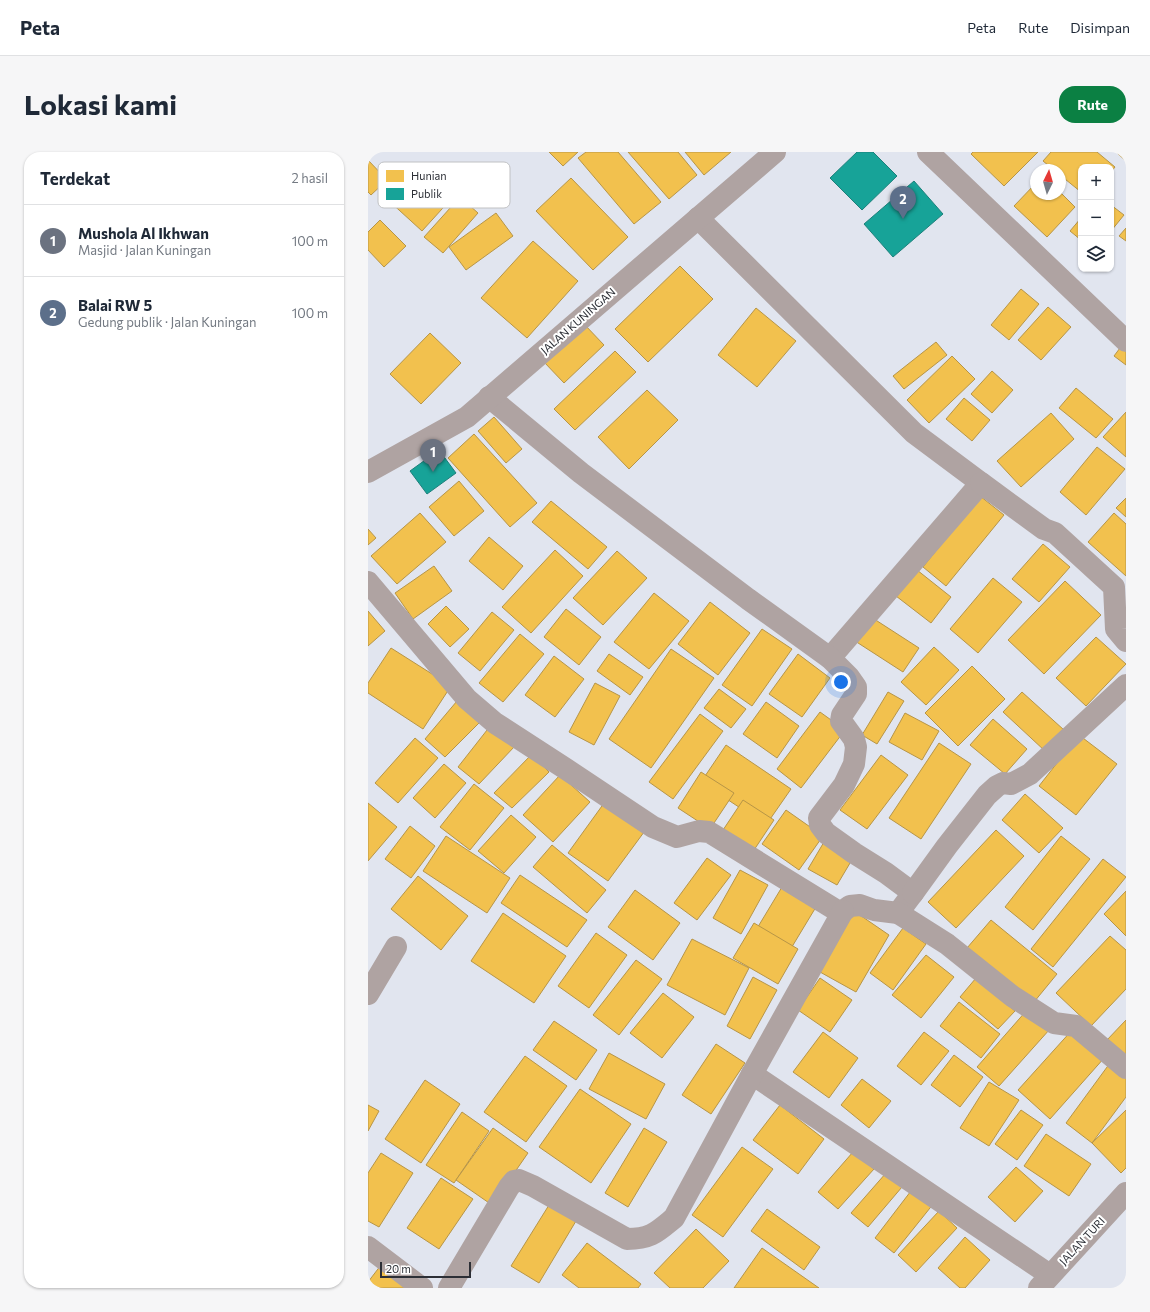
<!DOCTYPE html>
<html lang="id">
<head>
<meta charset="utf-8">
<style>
  body { margin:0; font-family:Commissioner,sans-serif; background:#f6f6f7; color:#1f2937 }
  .controls { position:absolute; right:12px; top:12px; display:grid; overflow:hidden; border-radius:8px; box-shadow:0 1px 3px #0004 }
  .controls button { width:36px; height:36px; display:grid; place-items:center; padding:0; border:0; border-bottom:1px solid #e0e1e3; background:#fff; color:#1f2937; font:20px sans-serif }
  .compass { position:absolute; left:662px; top:12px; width:36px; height:36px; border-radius:50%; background:#fff; box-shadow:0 1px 3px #0004; rotate:5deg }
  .scale { position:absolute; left:12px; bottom:10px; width:91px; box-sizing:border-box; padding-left:4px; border:2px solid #2c2f36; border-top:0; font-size:11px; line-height:14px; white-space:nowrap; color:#2c2f36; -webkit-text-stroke:3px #fff; paint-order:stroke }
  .you { position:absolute; left:473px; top:530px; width:14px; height:14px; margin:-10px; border:3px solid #fff; border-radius:50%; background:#1a73e8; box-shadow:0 0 0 6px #1a73e833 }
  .badge { display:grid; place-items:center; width:26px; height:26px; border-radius:50%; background:#0b8043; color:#fff; font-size:13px; font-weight:700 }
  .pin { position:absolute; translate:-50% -33px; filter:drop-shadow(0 1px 2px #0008) }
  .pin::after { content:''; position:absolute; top:21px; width:14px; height:12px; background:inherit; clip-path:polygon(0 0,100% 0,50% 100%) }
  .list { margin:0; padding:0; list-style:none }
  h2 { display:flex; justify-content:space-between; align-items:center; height:52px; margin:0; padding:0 16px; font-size:17px }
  h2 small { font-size:13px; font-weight:400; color:#747a83 }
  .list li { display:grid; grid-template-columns:26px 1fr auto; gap:12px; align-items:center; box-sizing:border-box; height:72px; padding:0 16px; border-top:1px solid #e0e1e3 }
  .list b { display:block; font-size:15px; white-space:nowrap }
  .list p { margin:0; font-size:13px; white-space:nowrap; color:#747a83 }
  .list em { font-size:13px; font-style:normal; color:#747a83 }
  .icon { flex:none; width:22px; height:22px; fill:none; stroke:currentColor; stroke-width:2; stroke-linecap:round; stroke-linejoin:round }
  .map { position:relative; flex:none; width:758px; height:1136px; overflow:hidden; border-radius:16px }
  header { display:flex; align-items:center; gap:24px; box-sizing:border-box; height:56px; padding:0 20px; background:#fff; border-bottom:1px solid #e0e1e3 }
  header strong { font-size:19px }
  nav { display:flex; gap:22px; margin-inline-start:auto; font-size:14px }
  .intro { display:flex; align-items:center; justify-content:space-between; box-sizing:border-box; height:96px; padding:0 24px }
  h1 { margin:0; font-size:28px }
  .button { padding:10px 18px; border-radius:16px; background:#0b8043; color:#fff; font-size:14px; font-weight:700 }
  main { display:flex; gap:24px; padding:0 24px }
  aside { flex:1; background:#fff; border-radius:16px; box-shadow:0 1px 3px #0004 }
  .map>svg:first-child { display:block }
  .homes { fill:#f2c14e; stroke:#b79547 }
  .public { fill:#17a398; stroke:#1d807b }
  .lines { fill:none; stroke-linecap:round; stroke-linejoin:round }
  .street { stroke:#afa3a2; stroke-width:22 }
  .labels { text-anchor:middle; stroke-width:4; stroke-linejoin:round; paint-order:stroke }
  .street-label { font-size:11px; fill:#2c2f36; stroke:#fff }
  .key { fill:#fff; stroke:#c0c1c3; stroke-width:1 }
  .key-label { font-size:11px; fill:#2c2f36 }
</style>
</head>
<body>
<header>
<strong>Peta</strong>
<nav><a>Peta</a><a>Rute</a><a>Disimpan</a></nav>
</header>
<div class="intro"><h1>Lokasi kami</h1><a class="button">Rute</a></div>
<main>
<aside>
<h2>Terdekat<small>2 hasil</small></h2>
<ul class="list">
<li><span class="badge" style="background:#6b7280">1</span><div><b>Mushola Al Ikhwan</b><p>Masjid · Jalan Kuningan</p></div><em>100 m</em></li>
<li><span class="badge" style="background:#5c6f8a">2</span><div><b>Balai RW 5</b><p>Gedung publik · Jalan Kuningan</p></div><em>100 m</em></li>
</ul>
</aside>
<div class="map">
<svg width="758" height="1136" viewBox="0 0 758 1136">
  <rect width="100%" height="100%" fill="#e1e5ef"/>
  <g class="homes">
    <path d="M 181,0 L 210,0 L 195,14 Z"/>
    <path d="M 218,0 L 250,0 L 293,50 L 266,72 L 210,6 Z"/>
    <path d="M 260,0 L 310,0 L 329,23 L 301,47 Z"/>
    <path d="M 317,0 L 363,0 L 336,23 Z"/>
    <path d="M 605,0 L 670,0 L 636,34 L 603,2 Z"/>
    <path d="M 683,0 L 729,0 L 747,15 L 743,20 L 743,15 L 713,15 L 713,40 L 692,23 L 692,18 L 686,18 L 675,9 Z"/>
    <path d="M 748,0 L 758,0 L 758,9 Z"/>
    <path d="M 0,8 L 19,28 L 3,43 L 0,40 Z"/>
    <path d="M 50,14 L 84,46 L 54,79 L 20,48 Z"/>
    <path d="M 203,26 L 260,85 L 225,118 L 168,59 Z"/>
    <path d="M 668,31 L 668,42 L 692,42 L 692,40 L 707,55 L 679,85 L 646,54 Z"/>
    <path d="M 92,45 L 110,61 L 75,101 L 56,85 Z"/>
    <path d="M 743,53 L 756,63 L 743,79 Z"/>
    <path d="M 128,61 L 145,84 L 98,118 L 81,95 Z"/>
    <path d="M 713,66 L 713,88 L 702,79 Z"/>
    <path d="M 12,68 L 38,94 L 16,115 L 0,98 L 0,80 Z"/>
    <path d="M 758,76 L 758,89 L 751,84 Z"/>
    <path d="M 165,89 L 210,129 L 159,186 L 113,146 Z"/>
    <path d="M 312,114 L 345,147 L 280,210 L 247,177 Z"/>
    <path d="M 653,137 L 671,152 L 641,188 L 623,173 Z"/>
    <path d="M 680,155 L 703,175 L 673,208 L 650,188 Z"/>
    <path d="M 388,156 L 428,189 L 389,235 L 350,203 Z"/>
    <path d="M 216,172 L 236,193 L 196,231 L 176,210 Z"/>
    <path d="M 62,181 L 93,211 L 53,252 L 22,222 Z"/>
    <path d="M 758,188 L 758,213 L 746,204 Z"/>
    <path d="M 568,190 L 579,203 L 536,237 L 525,224 Z"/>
    <path d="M 247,199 L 268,220 L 207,278 L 186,257 Z"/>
    <path d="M 584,204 L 607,227 L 561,271 L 539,248 Z"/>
    <path d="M 624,219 L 645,238 L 624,261 L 603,242 Z"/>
    <path d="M 708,236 L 745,267 L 728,286 L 691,256 Z"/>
    <path d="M 279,238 L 310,268 L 261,317 L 230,285 Z"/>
    <path d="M 596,246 L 622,268 L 604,289 L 578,267 Z"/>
    <path d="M 758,260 L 758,305 L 735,285 Z"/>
    <path d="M 683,261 L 706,287 L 653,335 L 629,309 Z"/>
    <path d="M 126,265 L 154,297 L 138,311 L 110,279 Z"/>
    <path d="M 106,282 L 169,351 L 142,375 L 80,306 Z"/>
    <path d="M 729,295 L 757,317 L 718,363 L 692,340 Z"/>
    <path d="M 91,329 L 116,359 L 86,384 L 61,355 Z"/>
    <path d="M 612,344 L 636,363 L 578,434 L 555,415 Z"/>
    <path d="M 758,346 L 758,365 L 748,356 Z"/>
    <path d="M 183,349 L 239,395 L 220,417 L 164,370 Z"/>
    <path d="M 52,361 L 78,390 L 29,432 L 3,404 Z"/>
    <path d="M 746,361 L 758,372 L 758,424 L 720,390 Z"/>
    <path d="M 0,377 L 8,386 L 0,393 Z"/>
    <path d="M 121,385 L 155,414 L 135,438 L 101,409 Z"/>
    <path d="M 675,392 L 702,415 L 671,450 L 644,427 Z"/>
    <path d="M 187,398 L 215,424 L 163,481 L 134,455 Z"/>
    <path d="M 249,399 L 279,426 L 235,473 L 205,446 Z"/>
    <path d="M 66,414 L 84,439 L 45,467 L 27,441 Z"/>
    <path d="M 549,418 L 583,445 L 563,471 L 528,444 Z"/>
    <path d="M 625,426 L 654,450 L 610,501 L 582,477 Z"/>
    <path d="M 697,429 L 733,463 L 676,522 L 640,488 Z"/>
    <path d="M 286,441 L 321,469 L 281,517 L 246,490 Z"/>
    <path d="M 342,450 L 382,481 L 350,523 L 310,492 Z"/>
    <path d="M 78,454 L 101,477 L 82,495 L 60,472 Z"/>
    <path d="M 198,457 L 233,485 L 211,513 L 176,485 Z"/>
    <path d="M 0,459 L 17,479 L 0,494 Z"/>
    <path d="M 124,460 L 146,478 L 112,519 L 90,501 Z"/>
    <path d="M 503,465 L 551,496 L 535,520 L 487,489 Z"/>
    <path d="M 394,477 L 424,497 L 384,554 L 354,533 Z"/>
    <path d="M 152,482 L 176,502 L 135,550 L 111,531 Z"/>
    <path d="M 728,485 L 758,512 L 718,554 L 688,526 Z"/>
    <path d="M 566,495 L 591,518 L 558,553 L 533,530 Z"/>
    <path d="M 23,496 L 83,534 L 55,577 L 0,541 L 0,531 Z"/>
    <path d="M 303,497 L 346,526 L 283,616 L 241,587 Z"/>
    <path d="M 241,502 L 275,525 L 262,543 L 229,519 Z"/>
    <path d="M 430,502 L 462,526 L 434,565 L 401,542 Z"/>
    <path d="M 186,504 L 216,527 L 187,565 L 157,543 Z"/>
    <path d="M 604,514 L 637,547 L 590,594 L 557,561 Z"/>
    <path d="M 227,531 L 252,544 L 226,593 L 201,580 Z"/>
    <path d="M 351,537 L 378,557 L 363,576 L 336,556 Z"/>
    <path d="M 520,540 L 536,549 L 509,592 L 494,583 Z"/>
    <path d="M 654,540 L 696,578 L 677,599 L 635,560 Z"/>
    <path d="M 89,549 L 113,569 L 77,605 L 57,587 Z"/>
    <path d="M 398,550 L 431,574 L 409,606 L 375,582 Z"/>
    <path d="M 452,560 L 477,578 L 433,636 L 409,617 Z"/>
    <path d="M 537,561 L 571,579 L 554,608 L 521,590 Z"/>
    <path d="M 332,562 L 355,579 L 305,647 L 281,630 Z"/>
    <path d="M 625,567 L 659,597 L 637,622 L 602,593 Z"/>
    <path d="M 123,573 L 147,594 L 111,632 L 90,615 Z"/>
    <path d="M 711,583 L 749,612 L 708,663 L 671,634 Z"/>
    <path d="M 47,586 L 70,606 L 30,651 L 7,631 Z"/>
    <path d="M 571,591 L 603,612 L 553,687 L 521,666 Z"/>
    <path d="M 358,593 L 423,637 L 398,673 L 333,630 Z"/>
    <path d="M 164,602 L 181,620 L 144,656 L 126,641 Z"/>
    <path d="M 513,603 L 540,623 L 499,677 L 472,658 Z"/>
    <path d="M 76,612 L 98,631 L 67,666 L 45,646 Z"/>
    <path d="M 333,620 L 366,641 L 342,677 L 310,656 Z"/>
    <path d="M 192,623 L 222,650 L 185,690 L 155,663 Z"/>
    <path d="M 106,632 L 136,656 L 102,698 L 72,675 Z"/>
    <path d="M 657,642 L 695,676 L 671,701 L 634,668 Z"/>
    <path d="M 239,647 L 279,676 L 240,729 L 200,701 Z"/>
    <path d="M 375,648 L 406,668 L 386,698 L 355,678 Z"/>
    <path d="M 0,651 L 29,675 L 0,709 Z"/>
    <path d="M 418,658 L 455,684 L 431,718 L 394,692 Z"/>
    <path d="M 143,663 L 168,685 L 136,721 L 110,699 Z"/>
    <path d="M 42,674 L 67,694 L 43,726 L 17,707 Z"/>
    <path d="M 628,678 L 656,704 L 588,776 L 560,750 Z"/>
    <path d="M 78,684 L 142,726 L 119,761 L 55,719 Z"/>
    <path d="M 693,684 L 722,707 L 665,778 L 637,755 Z"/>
    <path d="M 456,690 L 485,706 L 469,733 L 440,717 Z"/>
    <path d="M 184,693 L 238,738 L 219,761 L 165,715 Z"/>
    <path d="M 339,706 L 363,723 L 329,768 L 306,751 Z"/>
    <path d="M 735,707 L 758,725 L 685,815 L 663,797 Z"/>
    <path d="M 372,718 L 400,733 L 373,782 L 345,766 Z"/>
    <path d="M 152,723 L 219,768 L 199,795 L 133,751 Z"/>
    <path d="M 50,724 L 100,764 L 73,798 L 23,757 Z"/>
    <path d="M 414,735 L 448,755 L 416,808 L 382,788 Z"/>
    <path d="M 267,738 L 312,771 L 285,808 L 240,775 Z"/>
    <path d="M 758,739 L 758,784 L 736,762 Z"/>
    <path d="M 486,759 L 521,783 L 488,840 L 452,820 Z"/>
    <path d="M 135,761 L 198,804 L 166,851 L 103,809 Z"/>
    <path d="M 623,768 L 689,822 L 666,850 L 599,796 Z"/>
    <path d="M 386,771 L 430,797 L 410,832 L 365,806 Z"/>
    <path d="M 535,776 L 558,792 L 525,838 L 502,821 Z"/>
    <path d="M 228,781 L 259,803 L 221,856 L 190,834 Z"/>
    <path d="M 742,784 L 758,798 L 758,837 L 723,874 L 688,841 Z"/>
    <path d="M 324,787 L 381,816 L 357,863 L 299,833 Z"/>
    <path d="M 558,803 L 586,825 L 553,866 L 524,843 Z"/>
    <path d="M 268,808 L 294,827 L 251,883 L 225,863 Z"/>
    <path d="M 385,825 L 409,838 L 382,887 L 359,874 Z"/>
    <path d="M 452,826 L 484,848 L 462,880 L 430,858 Z"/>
    <path d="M 608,826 L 647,859 L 630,877 L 592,845 Z"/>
    <path d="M 295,841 L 326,865 L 294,906 L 262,881 Z"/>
    <path d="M 591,850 L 632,882 L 613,906 L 572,874 Z"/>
    <path d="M 659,858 L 682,877 L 631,934 L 609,915 Z"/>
    <path d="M 758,868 L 758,909 L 738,889 Z"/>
    <path d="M 186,869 L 229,898 L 208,928 L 165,898 Z"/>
    <path d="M 705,877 L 737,905 L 682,967 L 650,938 Z"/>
    <path d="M 455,880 L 490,906 L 461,946 L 425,920 Z"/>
    <path d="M 556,880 L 581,899 L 553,933 L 529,914 Z"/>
    <path d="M 348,892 L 377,911 L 343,962 L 314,943 Z"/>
    <path d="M 241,901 L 297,932 L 278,967 L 221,937 Z"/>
    <path d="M 586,903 L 615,925 L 592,955 L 563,933 Z"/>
    <path d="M 157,904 L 199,934 L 158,990 L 116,960 Z"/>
    <path d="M 742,911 L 758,923 L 758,945 L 724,991 L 698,971 Z"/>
    <path d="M 494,927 L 523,949 L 501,976 L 473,953 Z"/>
    <path d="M 57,928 L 92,952 L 53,1011 L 17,987 Z"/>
    <path d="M 621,930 L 651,948 L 621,994 L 592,976 Z"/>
    <path d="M 212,937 L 263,972 L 223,1031 L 171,995 Z"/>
    <path d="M 0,953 L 11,959 L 0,979 Z"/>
    <path d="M 412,953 L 456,987 L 430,1022 L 385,988 Z"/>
    <path d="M 653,958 L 675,973 L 649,1008 L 627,992 Z"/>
    <path d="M 758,958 L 758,1016 L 753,1021 L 724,991 Z"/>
    <path d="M 94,960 L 121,979 L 86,1031 L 58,1013 Z"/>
    <path d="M 125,976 L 160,1001 L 124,1053 L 88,1028 Z"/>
    <path d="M 276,976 L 299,990 L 260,1055 L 237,1041 Z"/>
    <path d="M 678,982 L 723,1012 L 701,1044 L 656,1014 Z"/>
    <path d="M 374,995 L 405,1017 L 355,1085 L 324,1063 Z"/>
    <path d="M 485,1000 L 506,1017 L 470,1057 L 450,1040 Z"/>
    <path d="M 13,1001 L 45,1021 L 11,1075 L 0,1069 L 0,1021 Z"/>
    <path d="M 648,1015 L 675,1039 L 647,1070 L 620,1045 Z"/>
    <path d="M 518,1021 L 534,1035 L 500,1075 L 483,1061 Z"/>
    <path d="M 73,1026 L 105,1047 L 71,1097 L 39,1076 Z"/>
    <path d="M 546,1035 L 566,1051 L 526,1101 L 507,1086 Z"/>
    <path d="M 181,1053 L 208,1069 L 171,1131 L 143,1114 Z"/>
    <path d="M 399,1057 L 452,1095 L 436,1118 L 383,1079 Z"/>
    <path d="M 571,1059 L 589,1076 L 548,1120 L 530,1103 Z"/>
    <path d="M 328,1077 L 361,1109 L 335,1136 L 302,1136 L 286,1121 Z"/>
    <path d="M 597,1085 L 622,1108 L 597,1136 L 592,1136 L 570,1116 Z"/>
    <path d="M 219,1091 L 273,1132 L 270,1136 L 211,1136 L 194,1123 Z"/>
    <path d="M 394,1096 L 451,1136 L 366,1136 Z"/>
    <path d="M 13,1113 L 39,1136 L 0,1136 L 0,1130 Z"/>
  </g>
  <g class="public">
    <path d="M 489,0 L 505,0 L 529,24 L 494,58 L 462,26 Z"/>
    <path d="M 546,29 L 575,62 L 525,105 L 496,72 Z"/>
    <path d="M 71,298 L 88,321 L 59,342 L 42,319 Z"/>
  </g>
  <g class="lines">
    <g class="street">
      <path d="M 560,0 L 758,189"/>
      <path d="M 330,66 L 546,281 L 613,331 L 462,506"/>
      <path d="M 121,245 L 213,321 L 380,447 L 462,506 L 481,525 L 488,535 L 488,542 L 474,563 L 473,569 L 486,587 L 488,595 L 486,612 L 476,633 L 451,666 L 452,673 L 458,681 L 486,701 L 518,721 L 545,741 L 530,761"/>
      <path d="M 0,320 L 99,265 L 407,0"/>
      <path d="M 613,331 L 676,377 L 687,381 L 746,435 L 748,477 L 758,489"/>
      <path d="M 0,430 L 99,547 L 127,571 L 198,617 L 285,675 L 309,685 L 331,679 L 341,680 L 468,758 L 475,759 L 482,754 L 492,753 L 506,758 L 530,761 L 579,792 L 644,844 L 686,871 L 708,874 L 758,916"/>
      <path d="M 545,741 L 579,694 L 619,643 L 629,634 L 635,631 L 643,632 L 662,622 L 758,533"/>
      <path d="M 0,842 L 28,795"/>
      <path d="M 384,922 L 682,1123"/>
      <path d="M 0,1095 L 54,1136"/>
      <path d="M 81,1136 L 141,1035 L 146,1029 L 151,1028 L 165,1034 L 259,1087 C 283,1087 289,1080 306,1066 L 384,922 L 475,759"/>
      <path d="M 671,1136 L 758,1041"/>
    </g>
  </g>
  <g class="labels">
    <g class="street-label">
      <text transform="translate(210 169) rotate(-41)" y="4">JALAN KUNINGAN</text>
      <text transform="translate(714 1089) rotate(-47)" y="4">JALAN TURI</text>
    </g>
  </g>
  <rect x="10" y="10" width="132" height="46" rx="6" class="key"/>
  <rect x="18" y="18" width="18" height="12" fill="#f2c14e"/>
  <rect x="18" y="36" width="18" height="12" fill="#17a398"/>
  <g class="key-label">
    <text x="43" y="28">Hunian</text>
    <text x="43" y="46">Publik</text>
  </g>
</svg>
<div class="controls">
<button>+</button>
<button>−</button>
<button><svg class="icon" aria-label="layers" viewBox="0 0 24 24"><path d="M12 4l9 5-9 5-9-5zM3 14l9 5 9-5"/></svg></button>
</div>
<svg class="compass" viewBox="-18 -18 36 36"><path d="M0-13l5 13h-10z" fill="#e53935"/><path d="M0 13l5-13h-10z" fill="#747a83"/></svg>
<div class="scale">20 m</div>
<div class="you"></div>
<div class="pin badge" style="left:65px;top:320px;background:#6b7280">1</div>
<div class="pin badge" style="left:535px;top:67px;background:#5c6f8a">2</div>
</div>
</main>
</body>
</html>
